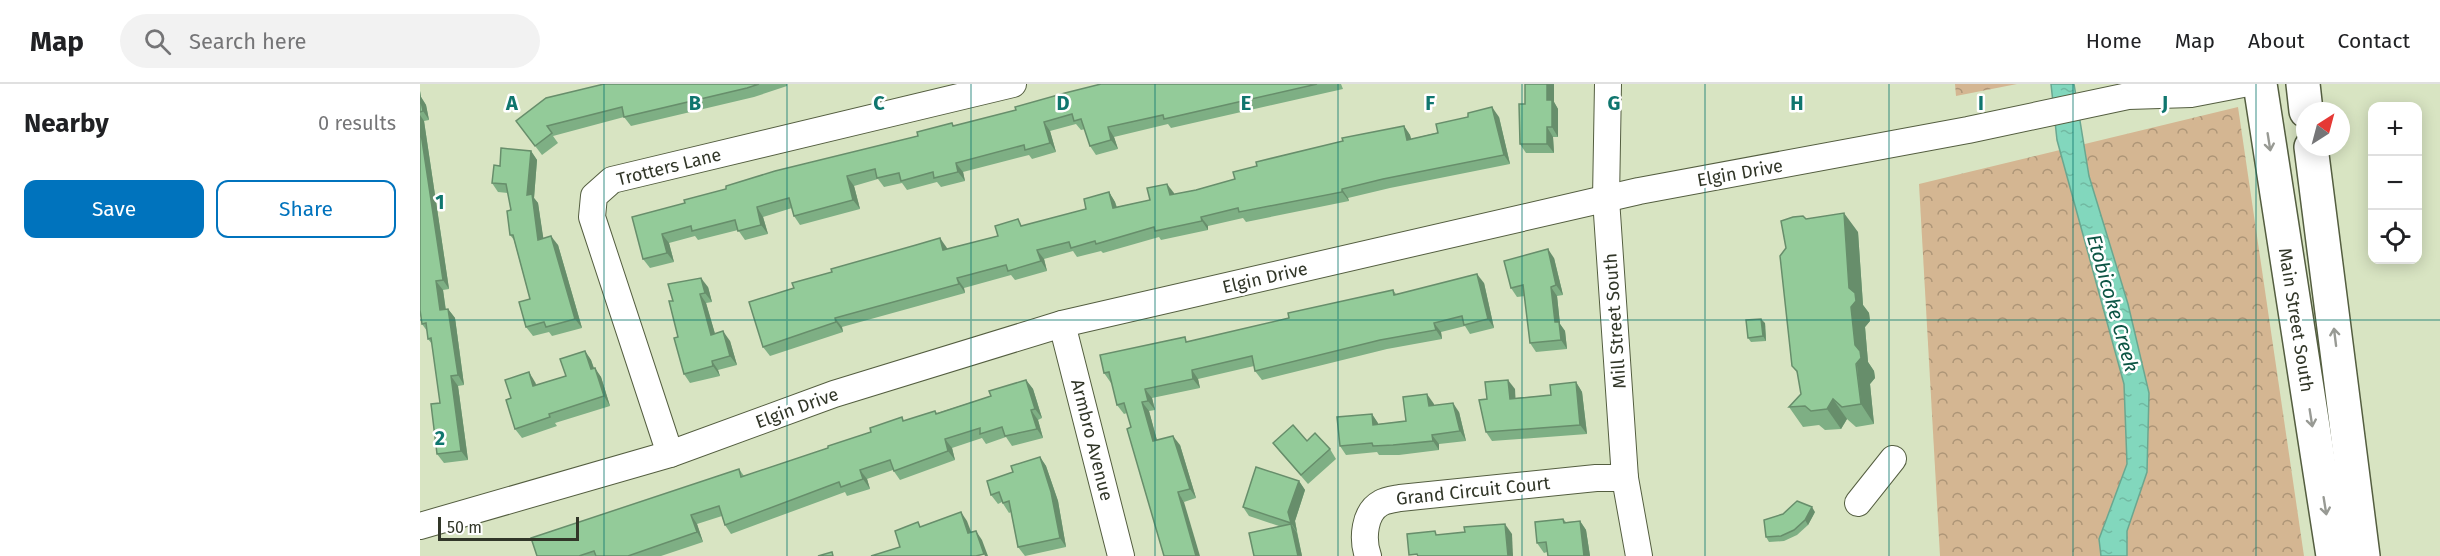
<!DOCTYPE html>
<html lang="en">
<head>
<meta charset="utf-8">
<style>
  body { margin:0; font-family:"Fira Sans",sans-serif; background:#f2f2f2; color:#202124 }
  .controls { position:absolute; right:18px; top:18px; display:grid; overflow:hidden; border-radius:12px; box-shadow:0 3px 15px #0003 }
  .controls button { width:54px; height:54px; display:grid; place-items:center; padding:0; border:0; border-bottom:2px solid #e0e0e0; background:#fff; color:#202124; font:30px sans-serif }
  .compass { position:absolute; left:1876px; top:18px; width:54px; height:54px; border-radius:50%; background:#fff; box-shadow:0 3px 15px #0003; rotate:36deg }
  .scale { position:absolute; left:18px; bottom:15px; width:141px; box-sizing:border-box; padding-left:6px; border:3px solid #313628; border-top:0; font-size:16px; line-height:21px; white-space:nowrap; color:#313628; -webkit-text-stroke:4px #fff; paint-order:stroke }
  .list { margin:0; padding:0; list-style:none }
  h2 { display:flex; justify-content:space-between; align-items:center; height:78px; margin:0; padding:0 24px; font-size:26px }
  h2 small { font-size:20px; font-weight:400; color:#757577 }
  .actions { display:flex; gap:12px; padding:18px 24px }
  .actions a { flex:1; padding:14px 0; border:2px solid #0073bd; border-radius:12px; text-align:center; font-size:21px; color:#0073bd }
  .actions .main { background:#0073bd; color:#fff }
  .icon { flex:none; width:33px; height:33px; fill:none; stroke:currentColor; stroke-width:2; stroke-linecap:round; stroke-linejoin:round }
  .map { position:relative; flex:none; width:2020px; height:472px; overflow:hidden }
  header { display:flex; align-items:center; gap:36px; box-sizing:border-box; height:84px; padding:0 30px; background:#fff; border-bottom:2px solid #e0e0e0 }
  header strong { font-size:28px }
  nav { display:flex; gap:33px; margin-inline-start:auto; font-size:21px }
  .search { width:420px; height:54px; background:#f2f2f2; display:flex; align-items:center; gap:15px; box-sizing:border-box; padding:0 21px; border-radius:33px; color:#757577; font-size:22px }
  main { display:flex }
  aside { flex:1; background:#fff }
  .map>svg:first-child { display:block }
  .park { fill:url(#park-crowns) }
  .water { fill:url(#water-ripples); stroke:#6aa790; stroke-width:1.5 }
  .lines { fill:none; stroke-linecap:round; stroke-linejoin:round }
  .minor-casing { stroke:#545e40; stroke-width:28 }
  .major-casing { stroke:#545e40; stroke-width:36 }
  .minor { stroke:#fff; stroke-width:26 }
  .major { stroke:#fff; stroke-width:33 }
  .wall { fill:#7eaf84 }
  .shaded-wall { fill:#678e6b }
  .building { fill:#93cb99; stroke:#678e6b; stroke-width:1.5 }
  .oneway { stroke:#989a94 }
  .grid { fill:none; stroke:#0f766e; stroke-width:1.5; stroke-opacity:0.55 }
  .labels { text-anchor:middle; stroke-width:5; stroke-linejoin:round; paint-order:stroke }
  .street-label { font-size:18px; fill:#313628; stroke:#fff }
  .water-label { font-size:20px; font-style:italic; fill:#0c5544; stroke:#fff }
  .grid-label { font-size:20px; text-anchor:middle; font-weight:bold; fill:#0f766e; stroke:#fff; stroke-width:5; stroke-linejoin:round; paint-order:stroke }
</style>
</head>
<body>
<header>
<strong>Map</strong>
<div class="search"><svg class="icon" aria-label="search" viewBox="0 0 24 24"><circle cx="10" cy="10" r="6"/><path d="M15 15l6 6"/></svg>Search here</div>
<nav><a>Home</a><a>Map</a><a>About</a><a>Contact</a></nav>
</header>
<main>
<aside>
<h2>Nearby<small>0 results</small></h2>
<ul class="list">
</ul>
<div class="actions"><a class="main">Save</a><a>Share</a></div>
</aside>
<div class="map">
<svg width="2020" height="472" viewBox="0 0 2020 472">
  <defs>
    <pattern id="park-crowns" width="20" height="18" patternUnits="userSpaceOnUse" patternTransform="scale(1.5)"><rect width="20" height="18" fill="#d4b692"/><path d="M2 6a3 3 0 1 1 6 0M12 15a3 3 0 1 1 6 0" fill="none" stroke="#ad9577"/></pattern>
    <pattern id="water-ripples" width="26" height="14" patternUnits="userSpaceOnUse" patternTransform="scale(1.5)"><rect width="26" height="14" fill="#82d7bd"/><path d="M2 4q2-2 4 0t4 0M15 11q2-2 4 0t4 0" fill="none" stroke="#71b9a2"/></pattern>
  </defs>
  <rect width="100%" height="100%" fill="#d8e4c2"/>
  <g class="park">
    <path d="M 1535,0 L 1597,0 L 1536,12 Z"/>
    <path d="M 1818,23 L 1884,472 L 1520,472 L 1499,100 Z"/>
  </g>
  <path class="water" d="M 1631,0 L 1654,0 L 1669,92 L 1708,220 L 1729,309 L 1727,388 L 1707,447 L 1707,472 L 1681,472 L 1679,455 L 1707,380 L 1704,300 L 1637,56 Z"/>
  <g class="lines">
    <g class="minor-casing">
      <g id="minor">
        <path d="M 1188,0 L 1186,115 L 1205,394 L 1219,472"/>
        <path d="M 642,240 L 701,472"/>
        <path d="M 250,370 L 172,133 L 174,112 L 192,96 L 593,0"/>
        <path d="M 1438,419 L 1473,375"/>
        <path d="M 0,442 L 250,370 L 414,310 L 642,240 L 1219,107 L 1548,46 L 1708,12 L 1771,10 L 1823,0"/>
        <path d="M 948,472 C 942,455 944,428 961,419 C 966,416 975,415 980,414 L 1176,394 L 1205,394"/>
      </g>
    </g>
    <g class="major-casing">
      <g id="major">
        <path d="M 1840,0 L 1913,472"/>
        <path d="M 1883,0 L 1886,27"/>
        <path d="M 1891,63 L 1943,472"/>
      </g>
    </g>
    <use href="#minor" class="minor"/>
    <use href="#major" class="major"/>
  </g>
  <g class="wall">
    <path d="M 184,0 L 367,0 L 367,2 L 334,13 L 211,42 L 204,33 L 133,52 L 138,59 L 122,71 L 103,46 Z"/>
    <path d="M 681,0 L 921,0 L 923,5 L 751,44 L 748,40 L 694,53 L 698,65 L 676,71 L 670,62 L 665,45 L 661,46 L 656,40 L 630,47 L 636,68 L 612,75 L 609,71 L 543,88 L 545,97 L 521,103 L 517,98 L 487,106 L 482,99 L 464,103 L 458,95 L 434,102 L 440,125 L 380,141 L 374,132 L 372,124 L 343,133 L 348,150 L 325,156 L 318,146 L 278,156 L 275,152 L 249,159 L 254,178 L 230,184 L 223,175 L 265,119 L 306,105 L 498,52 L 596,26 Z"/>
    <path d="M 0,7 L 1,13 L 6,21 L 9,36 L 4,37 L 29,205 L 23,206 L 26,226 L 28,225 L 35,234 L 44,301 L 38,302 L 48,376 L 24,379 L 17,370 L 20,319 L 12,260 L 8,255 L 7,247 L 2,240 L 0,226 Z"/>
    <path d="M 1134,18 L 1138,25 L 1138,53 L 1133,53 L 1134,69 L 1106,69 L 1100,60 Z"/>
    <path d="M 1079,33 L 1090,80 L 970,104 L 928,114 L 929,117 L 826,138 L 823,134 L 788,142 L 788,146 L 741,156 L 739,153 L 683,169 L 681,167 L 657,173 L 653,167 L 624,175 L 627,187 L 595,196 L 591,191 L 544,204 L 545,209 L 422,243 L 423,248 L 350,272 L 343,263 L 374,204 L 412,188 L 527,164 L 527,165 L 578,152 L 603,142 L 666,125 L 689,108 L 695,118 L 697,123 L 730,116 L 754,109 L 754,110 L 776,106 L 815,95 L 923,57 L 984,42 L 990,51 L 991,55 Z"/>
    <path d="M 111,67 L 117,76 L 114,114 L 118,119 L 123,154 L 138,161 L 162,244 L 132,252 L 129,248 L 113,252 L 106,243 L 110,215 L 94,156 L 90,151 L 91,126 L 88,109 L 78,108 L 72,99 L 80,82 Z"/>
    <path d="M 1386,135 L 1438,148 L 1443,221 L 1449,229 L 1450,237 L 1445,243 L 1448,278 L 1454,287 L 1455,294 L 1450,300 L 1454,340 L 1436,343 L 1427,335 L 1421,345 L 1405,346 L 1399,341 L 1383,343 L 1369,323 L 1381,310 L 1378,290 L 1372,282 L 1366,164 Z"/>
    <path d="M 1134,174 L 1143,211 L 1137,212 L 1140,240 L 1145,247 L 1147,265 L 1116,268 L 1110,259 L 1105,212 L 1097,213 L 1091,204 Z"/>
    <path d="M 1064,199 L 1074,244 L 1050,250 L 1045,242 L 1021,248 L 1022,255 L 967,265 L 842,296 L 835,287 L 834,282 L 778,295 L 780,304 L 732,314 L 735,326 L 729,327 L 737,357 L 760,361 L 776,414 L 764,418 L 711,343 L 707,329 L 704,330 L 697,321 L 692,298 L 691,299 L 684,289 L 768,258 L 869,234 L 973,206 L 976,210 Z"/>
    <path d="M 288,203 L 292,218 L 286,219 L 295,250 L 310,257 L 317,281 L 298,286 L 300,292 L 270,299 L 264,290 L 253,217 Z"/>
    <path d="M 1345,239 L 1346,257 L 1331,258 L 1328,254 Z"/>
    <path d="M 165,267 L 171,276 L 174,284 L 181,293 L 190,322 L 135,339 L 137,342 L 102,354 L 95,345 L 91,314 L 115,298 L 116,301 L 146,292 Z"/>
    <path d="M 606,296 L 613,305 L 622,334 L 618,336 L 623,354 L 592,362 L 586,353 L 566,360 L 562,354 L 532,364 L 535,376 L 480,396 L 473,386 L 447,395 L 450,405 L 427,412 L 425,408 L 311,450 L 305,441 L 302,432 L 277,440 L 283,458 L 241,472 L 117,472 L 319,385 L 324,392 L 408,364 L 451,348 L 482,333 L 484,337 L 515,327 L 517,329 L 571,312 Z"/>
    <path d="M 1156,298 L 1162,308 L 1167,350 L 1072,357 L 1066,348 L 1067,315 L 1095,305 L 1095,314 L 1131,311 Z"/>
    <path d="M 1014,320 L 1014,321 L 1039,328 L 1046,357 L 1019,360 L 1019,366 L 979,371 L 959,371 L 957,368 L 926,371 L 920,362 L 952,330 L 958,340 L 986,337 Z"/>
    <path d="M 887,357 L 910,365 L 916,375 L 888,400 L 860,368 L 853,359 Z"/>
    <path d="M 620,373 L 626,382 L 638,417 L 646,463 L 605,472 L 598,463 L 591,428 L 589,429 L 582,418 L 578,420 L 571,411 L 593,388 Z"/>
    <path d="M 879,397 L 885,406 L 875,437 L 882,472 L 859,442 L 829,432 L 823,423 Z"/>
    <path d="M 1395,428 L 1388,441 L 1377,451 L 1364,457 L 1349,458 L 1346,453 Z"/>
    <path d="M 1143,435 L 1146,438 L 1160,437 L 1166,446 L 1170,472 L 1128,472 L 1127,468 L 1124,469 L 1117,459 Z"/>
  </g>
  <g class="shaded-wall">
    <path d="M 1127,0 L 1134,0 L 1134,18 L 1138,25 L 1138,53 L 1132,43 L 1127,16 Z"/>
    <path d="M 0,7 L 1,13 L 6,21 L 9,36 L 3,27 L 0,18 Z"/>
    <path d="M 1072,23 L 1079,33 L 1090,80 L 1084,71 Z"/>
    <path d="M 0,31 L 4,37 L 29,205 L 23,196 L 0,43 Z"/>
    <path d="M 624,38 L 630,47 L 636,68 L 630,59 Z"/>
    <path d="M 984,42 L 990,51 L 994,66 L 987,56 Z"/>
    <path d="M 688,43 L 694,53 L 698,65 L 691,56 Z"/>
    <path d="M 1127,43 L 1133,53 L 1134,69 L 1127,60 Z"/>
    <path d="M 111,67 L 117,76 L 114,114 L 118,119 L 125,165 L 118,156 L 107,111 Z"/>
    <path d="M 536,79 L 543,88 L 545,97 L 538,88 Z"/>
    <path d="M 427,92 L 434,102 L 440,125 L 433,116 Z"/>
    <path d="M 747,100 L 754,109 L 756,120 L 750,111 Z"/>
    <path d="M 922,105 L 928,114 L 929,117 L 922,108 Z"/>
    <path d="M 689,108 L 695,118 L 699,133 L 693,124 Z"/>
    <path d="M 337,123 L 343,133 L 348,150 L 341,141 Z"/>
    <path d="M 1424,129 L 1438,148 L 1443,221 L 1449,229 L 1450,237 L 1445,243 L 1448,278 L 1454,287 L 1455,294 L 1450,300 L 1454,340 L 1441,320 L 1429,204 Z"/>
    <path d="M 781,133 L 788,142 L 788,146 L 782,137 Z"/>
    <path d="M 242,150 L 249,159 L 254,178 L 247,169 Z"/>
    <path d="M 131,152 L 138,161 L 162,244 L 155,235 Z"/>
    <path d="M 520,154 L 527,164 L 530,176 L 523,166 Z"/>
    <path d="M 1128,165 L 1134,174 L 1143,211 L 1136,201 Z"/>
    <path d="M 617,166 L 624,175 L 627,187 L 621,177 Z"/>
    <path d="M 1057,190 L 1064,199 L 1074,244 L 1068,235 Z"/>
    <path d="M 281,194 L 288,203 L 292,218 L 285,209 Z"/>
    <path d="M 537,194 L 544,204 L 545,209 L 539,200 Z"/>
    <path d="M 16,197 L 23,206 L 27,236 L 20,226 Z"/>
    <path d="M 1131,203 L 1137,212 L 1140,240 L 1145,247 L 1147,265 L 1141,256 L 1135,238 Z"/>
    <path d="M 280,210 L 286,219 L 298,260 L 291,251 Z"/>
    <path d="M 28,225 L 35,234 L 44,301 L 38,291 Z"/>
    <path d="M 415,234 L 422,243 L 423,248 L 416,238 Z"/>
    <path d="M 1341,235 L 1345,239 L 1346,257 L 1343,252 Z"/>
    <path d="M 1014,239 L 1021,248 L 1022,255 L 1016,246 Z"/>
    <path d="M 303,247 L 310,257 L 317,281 L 310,272 Z"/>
    <path d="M 165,267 L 171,276 L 177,294 L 171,285 Z"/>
    <path d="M 292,277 L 298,286 L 300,292 L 293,282 Z"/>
    <path d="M 175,284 L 181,293 L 190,322 L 184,312 Z"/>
    <path d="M 772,286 L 778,295 L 780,304 L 773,295 Z"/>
    <path d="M 109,288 L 115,298 L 120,311 L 113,302 Z"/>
    <path d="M 31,292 L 38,302 L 48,376 L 41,367 Z"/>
    <path d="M 606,296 L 613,305 L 622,334 L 615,325 Z"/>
    <path d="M 1088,296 L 1095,305 L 1096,324 L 1090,315 Z"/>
    <path d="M 1156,298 L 1162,308 L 1167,350 L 1160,341 Z"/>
    <path d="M 725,305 L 732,314 L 735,326 L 728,317 Z"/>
    <path d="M 1007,310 L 1014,320 L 1015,331 L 1009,322 Z"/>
    <path d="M 1413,315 L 1427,335 L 1421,345 L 1407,325 Z"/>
    <path d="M 722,318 L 729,327 L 740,367 L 733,357 Z"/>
    <path d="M 1033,319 L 1039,328 L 1046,357 L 1040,347 Z"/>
    <path d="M 611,326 L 618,336 L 623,354 L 617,345 Z"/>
    <path d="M 952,330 L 958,339 L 959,350 L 953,341 Z"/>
    <path d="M 1012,351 L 1019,360 L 1019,366 L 1013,357 Z"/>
    <path d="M 753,352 L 760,361 L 776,414 L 770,405 Z"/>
    <path d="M 525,355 L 532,364 L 535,376 L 528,367 Z"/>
    <path d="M 620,373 L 626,382 L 638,417 L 646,463 L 640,454 Z"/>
    <path d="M 440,386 L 447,395 L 450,405 L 443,395 Z"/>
    <path d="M 879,397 L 885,406 L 875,437 L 877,448 L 871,439 L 868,428 Z"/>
    <path d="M 758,408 L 764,418 L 780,472 L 776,472 Z"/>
    <path d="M 1392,423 L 1395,428 L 1388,441 L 1385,436 Z"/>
    <path d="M 541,428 L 547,437 L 555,458 L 548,449 Z"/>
    <path d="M 271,431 L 277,440 L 283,458 L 277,448 Z"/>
    <path d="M 1160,437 L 1166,446 L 1170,472 L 1164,472 Z"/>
    <path d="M 871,440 L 877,449 L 882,472 L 878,472 Z"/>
    <path d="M 1085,440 L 1092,450 L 1093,472 L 1088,472 Z"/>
    <path d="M 556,447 L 562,456 L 568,472 L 565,472 L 564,470 Z"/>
  </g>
  <g class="building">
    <path d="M 184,0 L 339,0 L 327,4 L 204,33 L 202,23 L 127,42 L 132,49 L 115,62 L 96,37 L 126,14 Z"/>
    <path d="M 681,0 L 897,0 L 744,35 L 743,31 L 688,43 L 691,56 L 670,62 L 661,35 L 654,37 L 652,30 L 624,38 L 630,59 L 605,66 L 604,61 L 536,79 L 538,88 L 514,94 L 513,88 L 481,97 L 479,89 L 457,94 L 455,85 L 427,92 L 433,116 L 374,132 L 369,114 L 337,123 L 341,141 L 318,147 L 315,136 L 272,147 L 271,142 L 242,150 L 247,169 L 223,175 L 212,133 L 265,119 L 264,116 L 306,105 L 306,102 L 355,87 L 498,52 L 497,48 L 532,39 L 533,42 L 596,26 L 595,23 L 645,9 Z"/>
    <path d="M 1105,0 L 1127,0 L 1127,16 L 1132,16 L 1132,43 L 1127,43 L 1127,60 L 1100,60 L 1099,20 L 1105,20 Z"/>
    <path d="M 0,12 L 3,27 L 0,28 Z"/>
    <path d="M 1072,23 L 1084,71 L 963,95 L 922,105 L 922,108 L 819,128 L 818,124 L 781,133 L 782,137 L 735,147 L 734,143 L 676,160 L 675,157 L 651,164 L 649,158 L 617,166 L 621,177 L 588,187 L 586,181 L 537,194 L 539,200 L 415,234 L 416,238 L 343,263 L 329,218 L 374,204 L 372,199 L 412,188 L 411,185 L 496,161 L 520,154 L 523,166 L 578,152 L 575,142 L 598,135 L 601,142 L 666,125 L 664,115 L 689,108 L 693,124 L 730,116 L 727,104 L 747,100 L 750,111 L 776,106 L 815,95 L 813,88 L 837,82 L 836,78 L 923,57 L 922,54 L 984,42 L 987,56 L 1018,49 L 1016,40 L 1048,33 L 1048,29 Z"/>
    <path d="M 0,43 L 23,196 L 16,197 L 20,226 L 28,225 L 38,291 L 31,292 L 41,367 L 17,370 L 11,320 L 20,319 L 11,254 L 8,255 L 6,239 L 2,240 L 0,226 Z"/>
    <path d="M 81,64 L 111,67 L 107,111 L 112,110 L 118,156 L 131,152 L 155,235 L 126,243 L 124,238 L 106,243 L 99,218 L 110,215 L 93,151 L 90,151 L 87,127 L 91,126 L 86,100 L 72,99 L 74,81 L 80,82 Z"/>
    <path d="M 1424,129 L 1429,204 L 1435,209 L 1436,217 L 1431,223 L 1435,261 L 1440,267 L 1441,274 L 1436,280 L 1441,320 L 1422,323 L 1413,315 L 1407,325 L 1391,327 L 1385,322 L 1369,323 L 1381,310 L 1377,287 L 1372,282 L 1360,172 L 1366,164 L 1361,137 L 1373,133 L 1383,132 L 1386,135 Z"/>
    <path d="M 1128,165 L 1136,201 L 1131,203 L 1135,238 L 1139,238 L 1141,256 L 1110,259 L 1103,201 L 1091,204 L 1084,177 Z"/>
    <path d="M 1057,190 L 1068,235 L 1044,241 L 1042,232 L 1014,239 L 1016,246 L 960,256 L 835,287 L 832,272 L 772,286 L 773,295 L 725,305 L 728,317 L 722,318 L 733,357 L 753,352 L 770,405 L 758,408 L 776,472 L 744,472 L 707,345 L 711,343 L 704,319 L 697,321 L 689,288 L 684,289 L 680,271 L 765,253 L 766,258 L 869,234 L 868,229 L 973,206 L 974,211 Z"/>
    <path d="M 281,194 L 285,209 L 280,210 L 291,251 L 303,247 L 310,272 L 292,277 L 293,282 L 264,290 L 254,254 L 258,253 L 249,217 L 253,217 L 248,200 Z"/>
    <path d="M 1341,235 L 1343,252 L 1328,254 L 1326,236 Z"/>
    <path d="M 165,267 L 171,285 L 175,284 L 184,312 L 129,330 L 130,333 L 95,345 L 86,316 L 91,314 L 85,296 L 109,288 L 113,302 L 146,292 L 140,275 Z"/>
    <path d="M 606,296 L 615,325 L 611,326 L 617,345 L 585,352 L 582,343 L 560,350 L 560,344 L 525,355 L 528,367 L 474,387 L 470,376 L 440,386 L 443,395 L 421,403 L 419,398 L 305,441 L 299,422 L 271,431 L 277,448 L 208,472 L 176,472 L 174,467 L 159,472 L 117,472 L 111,454 L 319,385 L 321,393 L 408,364 L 408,362 L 451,348 L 450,344 L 482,333 L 483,337 L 515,327 L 516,330 L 571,312 L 569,307 Z"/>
    <path d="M 1088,296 L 1090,315 L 1131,311 L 1130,301 L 1156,298 L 1160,341 L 1066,348 L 1059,316 L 1067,315 L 1065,298 Z"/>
    <path d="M 1007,310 L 1009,322 L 1033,319 L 1040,347 L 1012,351 L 1013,357 L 973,361 L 953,362 L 952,359 L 920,362 L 917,333 L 952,330 L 953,341 L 986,337 L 983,313 Z"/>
    <path d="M 873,341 L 887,357 L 895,349 L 910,365 L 881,391 L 853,359 Z"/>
    <path d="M 620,373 L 631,408 L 640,454 L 598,463 L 589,417 L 583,419 L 579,408 L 571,411 L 567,397 L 593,388 L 591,382 Z"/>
    <path d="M 836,383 L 879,397 L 868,428 L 871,439 L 823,423 Z"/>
    <path d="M 1377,417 L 1392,423 L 1385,436 L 1374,446 L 1361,452 L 1346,453 L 1344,436 L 1363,430 Z"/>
    <path d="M 541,428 L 548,449 L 556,447 L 564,470 L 556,472 L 451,472 L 480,463 L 475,447 L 498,438 L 500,443 Z"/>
    <path d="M 1143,435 L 1144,439 L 1160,437 L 1164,472 L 1128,472 L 1126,458 L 1117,459 L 1115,438 Z"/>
    <path d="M 871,440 L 878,472 L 834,472 L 829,449 Z"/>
    <path d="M 1085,440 L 1088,472 L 998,472 L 997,470 L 989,471 L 987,450 L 1015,447 L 1016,451 L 1045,448 L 1044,443 Z"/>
    <path d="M 412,468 L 413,472 L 398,472 Z"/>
  </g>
  <defs><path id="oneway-shaft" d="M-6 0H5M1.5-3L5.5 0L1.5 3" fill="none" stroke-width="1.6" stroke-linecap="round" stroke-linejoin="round" transform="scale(1.5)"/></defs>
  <g class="oneway">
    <use href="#oneway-shaft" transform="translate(1849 58) rotate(81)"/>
    <use href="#oneway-shaft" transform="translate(1915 253) rotate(-97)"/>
    <use href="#oneway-shaft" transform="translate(1891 334) rotate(81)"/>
    <use href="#oneway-shaft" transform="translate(1905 422) rotate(81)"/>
  </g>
  <path class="grid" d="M 184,0 L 184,472M 367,0 L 367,472M 551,0 L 551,472M 735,0 L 735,472M 918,0 L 918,472M 1102,0 L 1102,472M 1285,0 L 1285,472M 1469,0 L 1469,472M 1653,0 L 1653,472M 1836,0 L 1836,472M 0,236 L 2020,236"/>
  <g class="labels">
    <g class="street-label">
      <text transform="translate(249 83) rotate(-14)" y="6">Trotters Lane</text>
      <text transform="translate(1320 89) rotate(-10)" y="6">Elgin Drive</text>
      <text transform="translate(845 194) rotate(-13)" y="6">Elgin Drive</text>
      <text transform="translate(1876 236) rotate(81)" y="6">Main Street South</text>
      <text transform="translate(1195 237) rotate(-94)" y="6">Mill Street South</text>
      <text transform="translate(377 324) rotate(-20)" y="6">Elgin Drive</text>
      <text transform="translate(672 356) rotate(76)" y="6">Armbro Avenue</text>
      <text transform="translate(1053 407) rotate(-6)" y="6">Grand Circuit Court</text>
    </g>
    <g class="water-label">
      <text transform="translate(1693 219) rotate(74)" y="7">Etobicoke Creek</text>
    </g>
  </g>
  <g class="grid-label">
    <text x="92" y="26">A</text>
    <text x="275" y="26">B</text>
    <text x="459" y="26">C</text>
    <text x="643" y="26">D</text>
    <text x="826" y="26">E</text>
    <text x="1010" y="26">F</text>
    <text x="1194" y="26">G</text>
    <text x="1377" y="26">H</text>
    <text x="1561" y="26">I</text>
    <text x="1745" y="26">J</text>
    <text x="20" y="125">1</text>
    <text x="20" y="361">2</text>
  </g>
</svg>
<div class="controls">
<button>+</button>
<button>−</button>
<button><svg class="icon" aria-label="locate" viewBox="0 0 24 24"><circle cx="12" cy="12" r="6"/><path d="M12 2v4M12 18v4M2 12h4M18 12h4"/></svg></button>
</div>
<svg class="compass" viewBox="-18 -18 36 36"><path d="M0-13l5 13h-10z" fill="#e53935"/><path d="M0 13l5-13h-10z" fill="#757577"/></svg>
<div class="scale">50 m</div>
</div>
</main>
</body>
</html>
